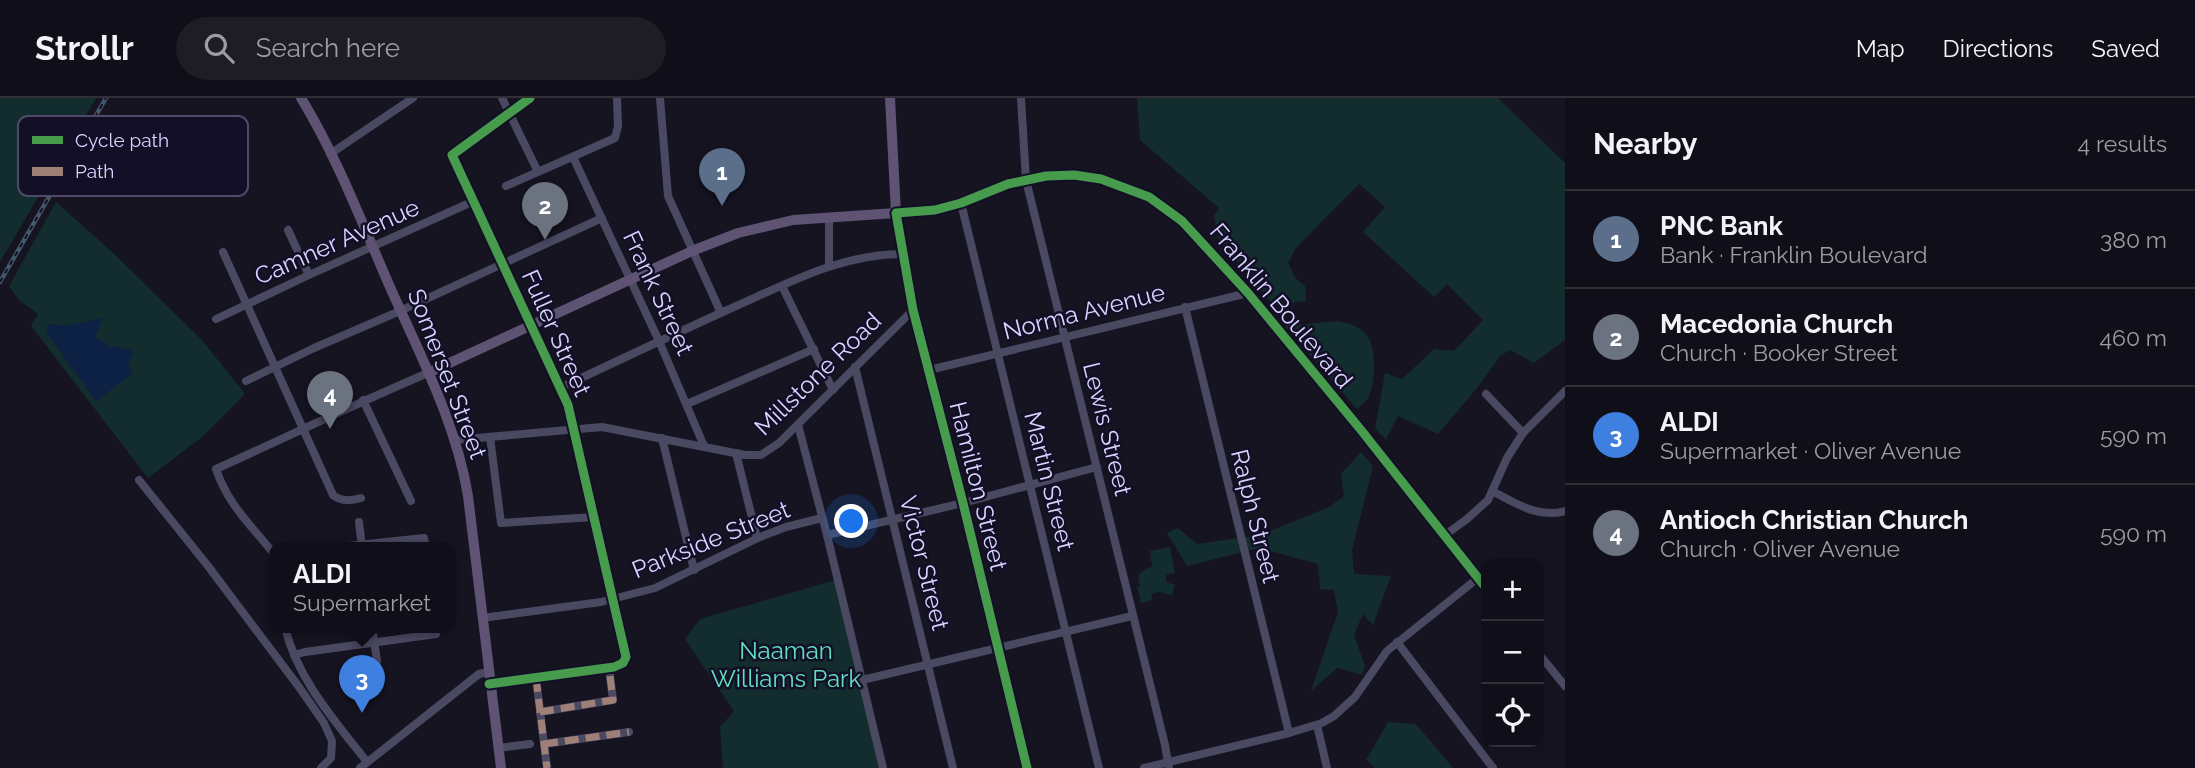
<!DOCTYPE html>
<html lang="en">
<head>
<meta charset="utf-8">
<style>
  body { margin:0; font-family:Raleway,sans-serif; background:#1e1d26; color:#f1f3f6 }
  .controls { position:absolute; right:21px; bottom:21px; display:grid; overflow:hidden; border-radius:14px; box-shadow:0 4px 10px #0003 }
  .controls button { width:63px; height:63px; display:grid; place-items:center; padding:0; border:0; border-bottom:2px solid #302f38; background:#100f19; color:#f1f3f6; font:35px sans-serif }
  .you { position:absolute; left:852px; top:424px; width:24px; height:24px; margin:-18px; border:5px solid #fff; border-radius:50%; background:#1a73e8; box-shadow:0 0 0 10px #1a73e833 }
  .badge { display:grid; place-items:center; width:46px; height:46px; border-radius:50%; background:#9591b1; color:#fff; font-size:23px; font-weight:700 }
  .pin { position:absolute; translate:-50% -58px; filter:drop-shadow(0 2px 4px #0008) }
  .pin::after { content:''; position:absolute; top:37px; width:24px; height:21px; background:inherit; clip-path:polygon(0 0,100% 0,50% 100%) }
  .popup { position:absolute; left:269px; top:444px; width:186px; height:91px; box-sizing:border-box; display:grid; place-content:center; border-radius:14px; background:#100f19; filter:drop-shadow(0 2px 5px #0005); font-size:23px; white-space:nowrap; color:#9c9ca2 }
  .popup b { font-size:26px; color:#f1f3f6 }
  .popup::after { content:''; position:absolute; left:50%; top:100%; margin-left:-14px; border:14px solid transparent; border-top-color:#100f19 }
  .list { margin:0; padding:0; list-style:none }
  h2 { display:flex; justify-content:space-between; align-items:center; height:91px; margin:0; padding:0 28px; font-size:30px }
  h2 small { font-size:23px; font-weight:400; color:#9c9ca2 }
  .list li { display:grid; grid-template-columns:46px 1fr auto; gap:21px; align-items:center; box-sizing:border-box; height:98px; padding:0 28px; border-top:2px solid #302f38 }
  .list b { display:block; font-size:26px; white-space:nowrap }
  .list p { margin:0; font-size:23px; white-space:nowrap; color:#9c9ca2 }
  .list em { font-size:23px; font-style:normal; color:#9c9ca2 }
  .icon { flex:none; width:38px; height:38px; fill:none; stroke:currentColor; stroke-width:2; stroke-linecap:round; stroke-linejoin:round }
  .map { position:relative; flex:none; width:1565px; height:670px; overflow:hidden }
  header { display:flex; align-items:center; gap:42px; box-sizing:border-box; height:98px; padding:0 35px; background:#100f19; border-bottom:2px solid #302f38 }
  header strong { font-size:33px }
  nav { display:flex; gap:38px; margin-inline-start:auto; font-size:24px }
  .search { width:490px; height:63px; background:#1e1d26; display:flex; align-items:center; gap:18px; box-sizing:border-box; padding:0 24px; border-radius:38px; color:#9c9ca2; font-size:26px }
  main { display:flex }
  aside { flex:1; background:#100f19 }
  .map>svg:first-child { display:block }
  .green { fill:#132c2d }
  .water { fill:#0d2144 }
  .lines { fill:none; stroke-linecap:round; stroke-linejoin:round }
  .minor { stroke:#4a4962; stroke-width:8 }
  .major { stroke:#5e5373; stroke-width:10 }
  .rail-casing { stroke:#43596b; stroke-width:4.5 }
  .rail { stroke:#130f26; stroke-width:2; stroke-dasharray:5; stroke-linecap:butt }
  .quiet { stroke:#9e8076; stroke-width:7; stroke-dasharray:14 7; stroke-linecap:butt }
  .cycleway-casing { stroke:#130f26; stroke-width:13 }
  .cycleway { stroke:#469c4c; stroke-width:9 }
  .labels { text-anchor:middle; stroke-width:5; stroke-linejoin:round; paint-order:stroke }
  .street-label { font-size:24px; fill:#d9d4ff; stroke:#130f26 }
  .park-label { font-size:24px; fill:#5fe0c0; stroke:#130f26 }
  .key { fill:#130f26; stroke:#4e4a67; stroke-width:2 }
  .key-label { font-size:19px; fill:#d9d4ff }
</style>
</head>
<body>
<header>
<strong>Strollr</strong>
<div class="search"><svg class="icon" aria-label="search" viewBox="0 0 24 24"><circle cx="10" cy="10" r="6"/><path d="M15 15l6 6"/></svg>Search here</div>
<nav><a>Map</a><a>Directions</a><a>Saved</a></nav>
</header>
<main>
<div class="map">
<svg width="1565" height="670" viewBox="0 0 1565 670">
  <rect width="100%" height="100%" fill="#161421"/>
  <g class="green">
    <path d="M 0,0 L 96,0 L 0,164 Z"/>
    <path d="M 1137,0 L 1498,0 L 1565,65 L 1565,242 L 1534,265 L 1510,252 L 1500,258 L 1478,289 L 1438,336 L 1398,318 L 1386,341 L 1375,331 L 1385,275 L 1402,281 L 1434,251 L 1454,253 L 1483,222 L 1447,186 L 1434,199 L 1363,134 L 1385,109 L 1359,86 L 1296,150 L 1288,165 L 1296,181 L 1305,188 L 1306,203 L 1273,207 L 1219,141 L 1214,118 L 1219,110 L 1140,42 Z"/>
    <path d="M 56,104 L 111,153 L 202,242 L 245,296 L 202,339 L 148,380 L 31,228 L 38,216 L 19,202 L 9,188 Z"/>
    <path d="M 1337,223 C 1348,225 1358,227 1366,236 C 1377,248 1376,286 1368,300 C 1366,304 1360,308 1357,311 L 1285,228 Z"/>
    <path d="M 1361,354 L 1373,368 L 1352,452 L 1354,476 L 1391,478 L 1373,527 L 1363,516 L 1354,537 L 1365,568 L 1362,577 L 1337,570 L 1311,593 L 1338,514 L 1334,492 L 1320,491 L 1318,466 L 1259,450 L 1187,468 L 1167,435 L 1178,430 L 1197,446 L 1260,437 L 1329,409 L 1344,398 L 1341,376 Z"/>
    <path d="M 1170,449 L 1175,475 L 1166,477 L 1166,484 L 1175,487 L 1172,497 L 1159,494 L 1151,496 L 1153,502 L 1141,505 L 1137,489 L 1140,488 L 1138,483 L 1140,475 L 1152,468 L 1150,453 Z"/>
    <path d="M 836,482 L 881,670 L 723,670 L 720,629 L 734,613 L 685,541 L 700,521 Z"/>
    <path d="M 1388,624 L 1416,626 L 1453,670 L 1375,670 L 1366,662 Z"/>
  </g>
  <path class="water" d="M 101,220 L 102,222 L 95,239 L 109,248 L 134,252 L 128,267 L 133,275 L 96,303 L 47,235 L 48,226 C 69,229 80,225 101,220 Z"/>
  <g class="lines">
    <g class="minor">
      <path d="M 502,0 L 538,74"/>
      <path d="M 660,0 L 668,98 L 721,215"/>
      <path d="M 1021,0 L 1026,82 L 1165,647 L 1169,670"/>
      <path d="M 330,56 L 413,0"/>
      <path d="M 573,59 L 659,243 L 704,348"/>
      <path d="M 506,88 L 615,40 L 618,28 L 617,0"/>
      <path d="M 961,105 L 1099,670"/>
      <path d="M 829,120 L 829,167"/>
      <path d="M 288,132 L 309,177"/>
      <path d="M 223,154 L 333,397 C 341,404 351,403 361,400"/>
      <path d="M 782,188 L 833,292"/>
      <path d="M 1185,209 L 1289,635"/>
      <path d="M 216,221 L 309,177 L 474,103"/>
      <path d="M 855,269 L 953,670"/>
      <path d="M 929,272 L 1248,195"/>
      <path d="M 246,283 L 314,250 L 400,213 L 602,120"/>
      <path d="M 560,290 C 615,264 670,238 725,213 C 783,188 838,156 902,156"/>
      <path d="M 1486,296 L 1523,335"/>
      <path d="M 363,302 L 411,403"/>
      <path d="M 687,306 L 814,251"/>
      <path d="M 798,327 L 827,437 L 883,670"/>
      <path d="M 490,339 L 501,425 L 594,419"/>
      <path d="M 662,340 L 694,472"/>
      <path d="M 455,342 L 602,329 L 745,357 L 761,357 L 779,345 L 913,212"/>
      <path d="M 736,355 L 757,440"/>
      <path d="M 139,382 L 208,468 L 299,589 L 324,625 L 332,643 L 331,660 L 321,670"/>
      <path d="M 1492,393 C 1516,405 1538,421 1565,413"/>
      <path d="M 359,424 L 362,449"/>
      <path d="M 827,437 L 963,405 L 1097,369"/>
      <path d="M 1445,437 L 1467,421 L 1488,402 L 1507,360 L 1523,335 L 1565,293"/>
      <path d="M 339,449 L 424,440 L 426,449"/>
      <path d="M 274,461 L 274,456 C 251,427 228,407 216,371 C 287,339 357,305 428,275"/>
      <path d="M 482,520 L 601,504 L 655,490 L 760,439 L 786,429 L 822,420"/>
      <path d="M 285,529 C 297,581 335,623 367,664"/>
      <path d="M 372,529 L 377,563"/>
      <path d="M 1397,544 L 1493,670"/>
      <path d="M 1539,556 L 1565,588"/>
      <path d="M 294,557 L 305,554 L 436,536 L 436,529"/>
      <path d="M 536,580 L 547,670"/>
      <path d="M 862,582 L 1132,518"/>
      <path d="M 489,586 L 614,569 L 623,565 L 626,559 L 568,307 L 452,57 L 530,0"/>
      <path d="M 540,614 L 613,602 L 609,570"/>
      <path d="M 1317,627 L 1327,670"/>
      <path d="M 544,646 L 629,634"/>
      <path d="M 498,650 L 530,646"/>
      <path d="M 360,670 L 479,576 L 488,574"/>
      <path d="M 1027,670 L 963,405 L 913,212 L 896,115 L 935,112 L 961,105 L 1008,86 L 1046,78 L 1074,77 L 1101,81 L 1149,99 L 1182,123 L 1248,195 L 1361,332 L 1486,490"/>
      <path d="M 1144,670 L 1289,635 L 1322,625 L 1334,618 L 1355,599 L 1387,553 L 1478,480"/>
    </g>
    <g class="major">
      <path d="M 301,0 C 337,59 362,125 390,189 C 420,257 456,324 468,398 L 501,670"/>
      <path d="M 428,275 L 692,153 L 738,135 L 793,122 L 896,115 L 890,0"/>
    </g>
    <g class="rail-casing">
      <path id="rail" d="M 0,184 L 106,0"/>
    </g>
    <use href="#rail" class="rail"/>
    <g class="quiet">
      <path d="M 536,580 L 547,670"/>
      <path d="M 540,614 L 613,602 L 609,570"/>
      <path d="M 544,646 L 629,634"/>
    </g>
    <g class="cycleway-casing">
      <g id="cycleway">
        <path d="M 489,586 L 614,569 L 623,565 L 626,559 L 568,307 L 452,57 L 530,0"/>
        <path d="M 1027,670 L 963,405 L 913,212 L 896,115 L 935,112 L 961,105 L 1008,86 L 1046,78 L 1074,77 L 1101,81 L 1149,99 L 1182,123 L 1248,195 L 1361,332 L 1486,490"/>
      </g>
    </g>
    <use href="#cycleway" class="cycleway"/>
  </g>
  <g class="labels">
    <g class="street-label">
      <text transform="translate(337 144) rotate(-24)" y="8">Camner Avenue</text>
      <text transform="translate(658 195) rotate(65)" y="8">Frank Street</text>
      <text transform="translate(1281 208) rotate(50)" y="8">Franklin Boulevard</text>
      <text transform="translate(1084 214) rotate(-14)" y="8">Norma Avenue</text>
      <text transform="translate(556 235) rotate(66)" y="8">Fuller Street</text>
      <text transform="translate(447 276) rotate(69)" y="8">Somerset Street</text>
      <text transform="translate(818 276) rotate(-44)" y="8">Millstone Road</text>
      <text transform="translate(1107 331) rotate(76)" y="8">Lewis Street</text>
      <text transform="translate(1049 383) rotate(76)" y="8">Martin Street</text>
      <text transform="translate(978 388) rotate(76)" y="8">Hamilton Street</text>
      <text transform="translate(1255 418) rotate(76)" y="8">Ralph Street</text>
      <text transform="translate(711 442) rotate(-22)" y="8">Parkside Street</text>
      <text transform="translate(924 465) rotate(76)" y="8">Victor Street</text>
    </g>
    <g class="park-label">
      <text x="786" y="561">Naaman<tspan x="786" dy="28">Williams Park</tspan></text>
    </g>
  </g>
  <rect x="18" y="18" width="230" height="80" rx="10" class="key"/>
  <rect x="32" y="38" width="31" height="8" fill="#469c4c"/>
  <rect x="32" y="69" width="31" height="9" fill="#9e8076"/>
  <g class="key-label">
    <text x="75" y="49">Cycle path</text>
    <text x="75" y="80">Path</text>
  </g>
</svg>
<div class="controls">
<button>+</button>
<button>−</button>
<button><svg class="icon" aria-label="locate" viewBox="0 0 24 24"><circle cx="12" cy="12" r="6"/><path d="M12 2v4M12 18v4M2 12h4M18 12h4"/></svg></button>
</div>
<div class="you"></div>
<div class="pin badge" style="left:722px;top:108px;background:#5c6f8a">1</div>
<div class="pin badge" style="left:545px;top:142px;background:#6b7280">2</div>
<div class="pin badge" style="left:362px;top:615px;background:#3f7fe0">3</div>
<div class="popup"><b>ALDI</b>Supermarket</div>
<div class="pin badge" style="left:330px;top:331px;background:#6b7280">4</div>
</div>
<aside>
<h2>Nearby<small>4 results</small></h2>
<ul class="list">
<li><span class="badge" style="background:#5c6f8a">1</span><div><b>PNC Bank</b><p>Bank · Franklin Boulevard</p></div><em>380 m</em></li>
<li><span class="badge" style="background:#6b7280">2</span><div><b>Macedonia Church</b><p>Church · Booker Street</p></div><em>460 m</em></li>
<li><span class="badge" style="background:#3f7fe0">3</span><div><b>ALDI</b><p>Supermarket · Oliver Avenue</p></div><em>590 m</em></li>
<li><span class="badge" style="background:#6b7280">4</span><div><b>Antioch Christian Church</b><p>Church · Oliver Avenue</p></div><em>590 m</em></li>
</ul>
</aside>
</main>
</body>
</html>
